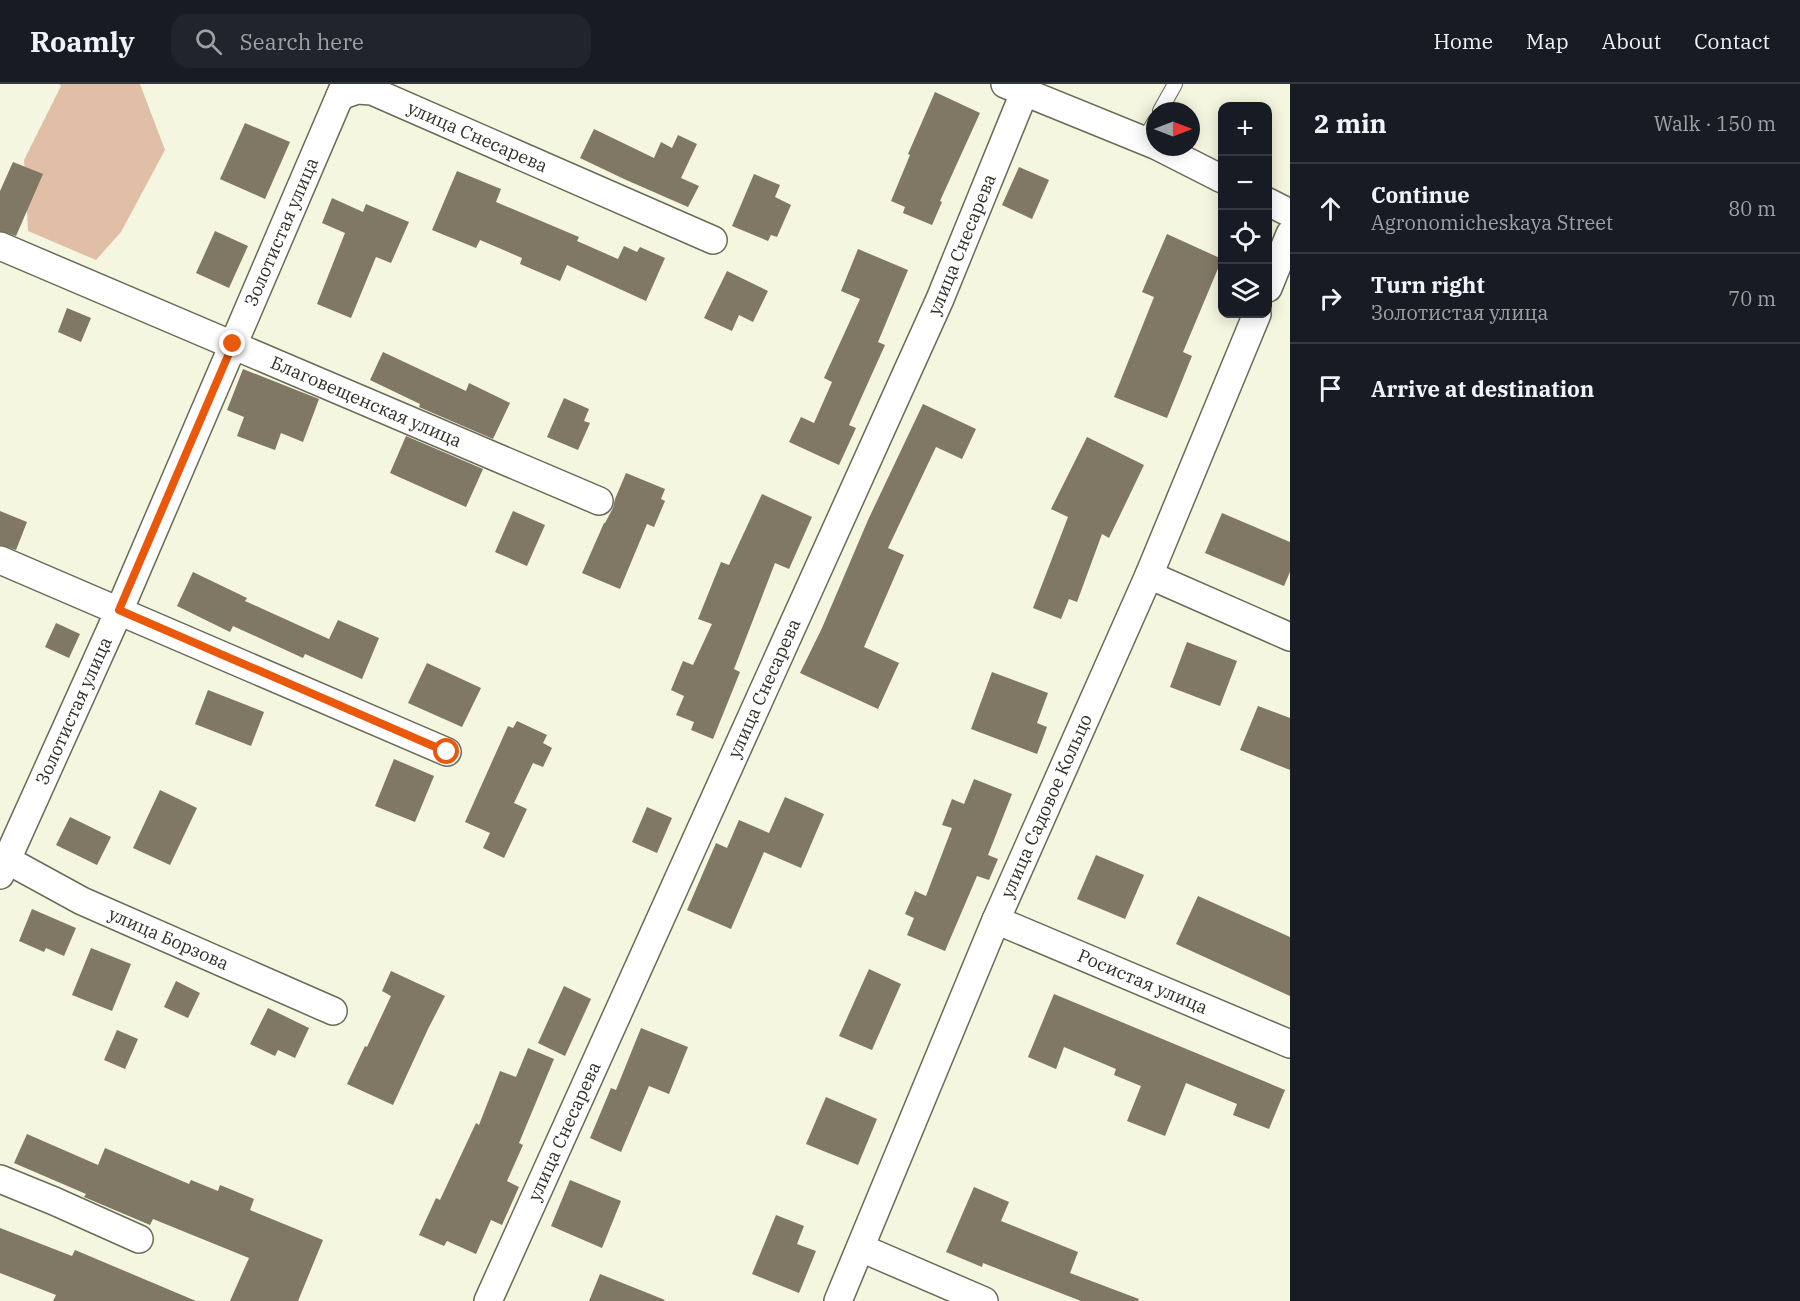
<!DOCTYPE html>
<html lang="en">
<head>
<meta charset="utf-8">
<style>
  body { margin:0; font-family:"IBM Plex Serif",serif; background:#20242c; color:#f1f3f6 }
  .controls { position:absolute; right:18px; top:18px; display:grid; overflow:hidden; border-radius:12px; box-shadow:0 3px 15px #0003 }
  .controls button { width:54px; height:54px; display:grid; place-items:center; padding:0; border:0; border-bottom:2px solid #363941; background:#171b24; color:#f1f3f6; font:30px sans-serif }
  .compass { position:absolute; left:1146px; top:18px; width:54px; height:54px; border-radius:50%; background:#171b24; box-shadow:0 3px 15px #0003; rotate:90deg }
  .stop { position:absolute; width:18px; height:18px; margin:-14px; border:4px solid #ea580c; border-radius:50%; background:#fff }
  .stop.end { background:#ea580c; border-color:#fff; box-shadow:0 2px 6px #0008 }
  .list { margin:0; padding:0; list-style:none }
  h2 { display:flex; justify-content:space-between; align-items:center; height:78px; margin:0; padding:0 24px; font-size:26px }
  h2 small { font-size:20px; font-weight:400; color:#9ea1a6 }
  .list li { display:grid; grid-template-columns:39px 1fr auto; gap:18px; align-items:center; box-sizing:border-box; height:90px; padding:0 24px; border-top:2px solid #363941 }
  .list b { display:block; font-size:22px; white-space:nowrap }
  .list p { margin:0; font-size:20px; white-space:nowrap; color:#9ea1a6 }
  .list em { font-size:20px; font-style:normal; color:#9ea1a6 }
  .icon { flex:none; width:33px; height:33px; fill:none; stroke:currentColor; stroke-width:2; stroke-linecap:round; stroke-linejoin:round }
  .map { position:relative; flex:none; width:1290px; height:1217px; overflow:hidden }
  header { display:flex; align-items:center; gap:36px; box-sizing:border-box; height:84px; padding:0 30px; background:#171b24; border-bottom:2px solid #363941 }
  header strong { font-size:28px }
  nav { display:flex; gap:33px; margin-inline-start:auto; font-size:21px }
  .search { width:420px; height:54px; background:#20242c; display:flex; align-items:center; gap:15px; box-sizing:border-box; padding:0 21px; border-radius:18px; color:#9ea1a6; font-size:22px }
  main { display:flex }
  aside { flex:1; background:#171b24 }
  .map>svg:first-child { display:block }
  .green { fill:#e1bfa7 }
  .building { fill:#807764 }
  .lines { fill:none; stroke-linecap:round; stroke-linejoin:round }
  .lane-casing { stroke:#6a6b57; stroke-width:16 }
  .street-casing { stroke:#6a6b57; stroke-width:30 }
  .lane { stroke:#fff; stroke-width:14 }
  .street { stroke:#fff; stroke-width:27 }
  .route { stroke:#ea580c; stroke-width:8 }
  .labels { text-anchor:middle; stroke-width:6; stroke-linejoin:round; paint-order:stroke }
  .street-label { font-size:18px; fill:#2f2f27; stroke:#fff }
</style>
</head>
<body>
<header>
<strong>Roamly</strong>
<div class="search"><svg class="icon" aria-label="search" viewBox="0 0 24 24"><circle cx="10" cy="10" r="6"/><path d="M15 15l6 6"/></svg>Search here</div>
<nav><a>Home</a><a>Map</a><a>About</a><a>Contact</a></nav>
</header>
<main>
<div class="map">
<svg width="1290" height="1217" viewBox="0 0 1290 1217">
  <rect width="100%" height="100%" fill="#f5f6df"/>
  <path class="green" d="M 59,0 L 140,0 L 165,66 L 121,148 L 96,176 L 28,147 L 24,76 L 61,2 Z"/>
  <g class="building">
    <path d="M 935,8 L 980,29 L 940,117 L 942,118 L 932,141 L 903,129 L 905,123 L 891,117 L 910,71 L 908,70 Z"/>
    <path d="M 245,39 L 290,58 L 265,115 L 220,95 Z"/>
    <path d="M 594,45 L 654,74 L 661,58 L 672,64 L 678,51 L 697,60 L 681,94 L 699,102 L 688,123 L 624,95 L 580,74 Z"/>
    <path d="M 13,78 L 43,90 L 16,152 L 0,147 L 0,107 Z"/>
    <path d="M 1019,83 L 1049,96 L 1032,135 L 1002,121 Z"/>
    <path d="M 457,87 L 501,105 L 496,118 L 579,153 L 577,157 L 618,175 L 624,162 L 637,168 L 640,163 L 665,174 L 646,217 L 567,181 L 560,197 L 520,180 L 522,174 L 480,156 L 476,164 L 432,146 Z"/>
    <path d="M 754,90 L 780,101 L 775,113 L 791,121 L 777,153 L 771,151 L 768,157 L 732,142 Z"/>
    <path d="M 332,114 L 363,128 L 366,120 L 409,138 L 391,179 L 376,173 L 351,234 L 317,220 L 345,149 L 322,139 Z"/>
    <path d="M 215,147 L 248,162 L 229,204 L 196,189 Z"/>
    <path d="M 1167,150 L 1222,175 L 1183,268 L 1192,272 L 1167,334 L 1114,313 L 1154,213 L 1142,208 Z"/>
    <path d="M 858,165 L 908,186 L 878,258 L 885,261 L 849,341 L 856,344 L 839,381 L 789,358 L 801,333 L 814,339 L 832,298 L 824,294 L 860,215 L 841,207 Z"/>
    <path d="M 727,187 L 768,207 L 753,238 L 739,231 L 732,247 L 704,234 Z"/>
    <path d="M 67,224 L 91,234 L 81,258 L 58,248 Z"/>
    <path d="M 383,268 L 466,307 L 469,299 L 510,319 L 493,355 L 419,323 L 420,320 L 370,296 Z"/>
    <path d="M 243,285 L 319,315 L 303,358 L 281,349 L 275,366 L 237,352 L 244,333 L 227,326 Z"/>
    <path d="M 564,314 L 589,325 L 584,337 L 590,339 L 578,366 L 547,353 Z"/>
    <path d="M 923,320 L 976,345 L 962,375 L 936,363 L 888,464 L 904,471 L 864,563 L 899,579 L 878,625 L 800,589 L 822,544 L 868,436 Z"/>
    <path d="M 406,352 L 483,385 L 466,423 L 390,389 Z"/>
    <path d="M 1087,353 L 1144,381 L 1109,454 L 1102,450 L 1077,518 L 1069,515 L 1061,535 L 1033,524 L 1068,433 L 1051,425 Z"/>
    <path d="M 626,389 L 665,405 L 661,415 L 665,417 L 654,443 L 647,440 L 620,505 L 582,489 L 604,439 L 605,439 L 613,424 L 615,415 Z"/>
    <path d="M 762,410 L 812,433 L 789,485 L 775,479 L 734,585 L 740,588 L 713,655 L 691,646 L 694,638 L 676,631 L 684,612 L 671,606 L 683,577 L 693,581 L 712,540 L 698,535 L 721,478 L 729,481 Z"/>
    <path d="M 0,427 L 27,438 L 16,466 L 0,461 Z"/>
    <path d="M 513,427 L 545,441 L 527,482 L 495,468 Z"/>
    <path d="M 1222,429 L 1290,458 L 1290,488 L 1284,502 L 1205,469 Z"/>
    <path d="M 193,488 L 247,514 L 245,517 L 329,555 L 338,536 L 379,554 L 362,595 L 305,570 L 303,574 L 233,542 L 230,548 L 177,522 Z"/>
    <path d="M 56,539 L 80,550 L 69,574 L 45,563 Z"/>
    <path d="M 1187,558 L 1237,577 L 1220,622 L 1170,603 Z"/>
    <path d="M 427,579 L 481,604 L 462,643 L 408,619 Z"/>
    <path d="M 992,588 L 1048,609 L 1037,639 L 1047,643 L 1037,670 L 971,645 Z"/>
    <path d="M 208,606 L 264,628 L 251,662 L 195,640 Z"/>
    <path d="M 1258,622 L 1290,634 L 1290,686 L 1240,666 Z"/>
    <path d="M 517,637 L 547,651 L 543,659 L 552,664 L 543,683 L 533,679 L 514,719 L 527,725 L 504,774 L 483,764 L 490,749 L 465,738 L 508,642 L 513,644 Z"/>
    <path d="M 394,675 L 434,692 L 415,738 L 375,722 Z"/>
    <path d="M 974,695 L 1012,710 L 988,771 L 998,775 L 989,796 L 977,792 L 945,867 L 907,851 L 914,834 L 905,830 L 915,807 L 926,812 L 952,744 L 942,741 L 952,715 L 964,720 Z"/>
    <path d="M 160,706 L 197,724 L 170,781 L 133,764 Z"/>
    <path d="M 785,713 L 824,730 L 801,784 L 764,768 L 731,845 L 687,826 L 716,759 L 727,764 L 739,736 L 769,749 Z"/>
    <path d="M 647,723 L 672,734 L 657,769 L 632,758 Z"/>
    <path d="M 70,733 L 111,753 L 97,781 L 56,761 Z"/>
    <path d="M 1096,771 L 1144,791 L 1125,835 L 1077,815 Z"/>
    <path d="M 1198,812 L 1290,853 L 1290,912 L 1176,860 Z"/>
    <path d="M 32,825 L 76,844 L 64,872 L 46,864 L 44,868 L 19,857 Z"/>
    <path d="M 91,864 L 131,880 L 112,927 L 72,911 Z"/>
    <path d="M 869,885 L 901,900 L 872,966 L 839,952 Z"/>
    <path d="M 391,887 L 445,912 L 428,945 L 393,1021 L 347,1000 L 365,962 L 367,963 L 391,912 L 382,907 Z"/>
    <path d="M 176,897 L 200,909 L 188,934 L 164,923 Z"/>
    <path d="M 564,902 L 591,915 L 565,972 L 538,959 Z"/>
    <path d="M 1054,910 L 1285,1006 L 1269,1045 L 1233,1031 L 1237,1020 L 1186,999 L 1165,1052 L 1127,1037 L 1141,1002 L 1114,991 L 1116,985 L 1064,963 L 1056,985 L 1028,973 Z"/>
    <path d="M 268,924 L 309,944 L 295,974 L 278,966 L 275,972 L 250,960 Z"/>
    <path d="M 641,944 L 688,963 L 669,1010 L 649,1002 L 621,1068 L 590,1054 L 611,1004 L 616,1006 Z"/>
    <path d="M 117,946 L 138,955 L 125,985 L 104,976 Z"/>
    <path d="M 528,964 L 554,975 L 519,1059 L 523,1061 L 507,1097 L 519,1103 L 502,1141 L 491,1136 L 476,1170 L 447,1157 L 444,1162 L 419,1151 L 436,1114 L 440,1116 L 476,1039 L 479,1041 L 500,987 L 516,993 Z"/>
    <path d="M 826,1013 L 877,1035 L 858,1081 L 806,1060 Z"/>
    <path d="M 27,1050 L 98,1081 L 105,1064 L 189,1100 L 191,1096 L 218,1107 L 220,1101 L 254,1115 L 250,1126 L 323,1156 L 298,1217 L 230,1217 L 249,1174 L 153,1135 L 150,1141 L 84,1113 L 86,1110 L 14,1079 Z"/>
    <path d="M 570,1096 L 621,1117 L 602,1164 L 551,1142 Z"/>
    <path d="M 974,1103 L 1009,1118 L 1001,1137 L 1078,1168 L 1070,1189 L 1139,1215 L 1138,1217 L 1081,1217 L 983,1179 L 982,1183 L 946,1168 Z"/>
    <path d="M 776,1131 L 804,1142 L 797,1160 L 816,1167 L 799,1209 L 752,1190 Z"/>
    <path d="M 0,1144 L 72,1172 L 75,1166 L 196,1217 L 53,1217 L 56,1211 L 0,1189 Z"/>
    <path d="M 600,1190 L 665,1216 L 664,1217 L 589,1217 Z"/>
  </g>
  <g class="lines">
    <g class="lane-casing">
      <g id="lane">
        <path d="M 1160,27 L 1175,0"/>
        <path d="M 1144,56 L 1155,37"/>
      </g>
    </g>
    <g class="street-casing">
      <g id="street">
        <path d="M 1005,0 L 1155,61"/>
        <path id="s1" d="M 340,12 L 357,6 L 372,7 L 713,156"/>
        <path d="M 1159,63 L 1222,95"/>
        <path d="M 1268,118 L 1290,129"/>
        <path id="s2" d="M 0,162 L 599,417"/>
        <path d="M 1268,204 L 1290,150"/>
        <path d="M 0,476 L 447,668"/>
        <path d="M 1149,491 L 1290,553"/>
        <path id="s3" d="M 7,776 L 82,817 L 333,927"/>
        <path id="s4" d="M 0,791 L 119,527 L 345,0"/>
        <path id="s5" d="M 996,836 L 1290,960"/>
        <path d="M 0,1095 L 54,1117 L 139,1155"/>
        <path d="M 861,1164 L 984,1217"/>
        <path id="s6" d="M 488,1217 L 940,215 L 1024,9"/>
        <path id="s7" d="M 838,1217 L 996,836 L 1149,491 L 1257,230"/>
      </g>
    </g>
    <use href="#lane" class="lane"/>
    <use href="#street" class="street"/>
  </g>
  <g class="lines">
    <path class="route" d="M 233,260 L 119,526 L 447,668"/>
  </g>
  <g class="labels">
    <g class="street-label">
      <text dy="6" stroke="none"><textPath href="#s1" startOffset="148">улица Снесарева</textPath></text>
      <text dy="6" stroke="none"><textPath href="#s4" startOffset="702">Золотистая улица</textPath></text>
      <text dy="6" stroke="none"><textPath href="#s6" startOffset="1158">улица Снесарева</textPath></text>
      <text dy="6" stroke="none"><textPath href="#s2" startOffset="398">Благовещенская улица</textPath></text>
      <text dy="6" stroke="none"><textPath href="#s6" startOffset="672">улица Снесарева</textPath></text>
      <text dy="6" stroke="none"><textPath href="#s4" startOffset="180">Золотистая улица</textPath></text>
      <text dy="6" stroke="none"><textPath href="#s7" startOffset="537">улица Садовое Кольцо</textPath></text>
      <text dy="6" stroke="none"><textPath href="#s3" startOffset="180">улица Борзова</textPath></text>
      <text dy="6" stroke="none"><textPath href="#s5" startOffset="159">Росистая улица</textPath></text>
      <text dy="6" stroke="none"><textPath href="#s6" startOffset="186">улица Снесарева</textPath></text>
    </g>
  </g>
</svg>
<div class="controls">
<button>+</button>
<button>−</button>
<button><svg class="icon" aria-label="locate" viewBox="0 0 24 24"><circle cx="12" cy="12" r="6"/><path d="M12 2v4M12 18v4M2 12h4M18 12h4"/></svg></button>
<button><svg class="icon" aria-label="layers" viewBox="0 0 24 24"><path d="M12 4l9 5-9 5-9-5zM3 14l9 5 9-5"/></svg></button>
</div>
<svg class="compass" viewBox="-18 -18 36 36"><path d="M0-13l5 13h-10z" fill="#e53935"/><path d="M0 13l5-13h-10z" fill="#9ea1a6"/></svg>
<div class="stop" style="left:447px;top:668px"></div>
<div class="stop end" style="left:233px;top:260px"></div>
</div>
<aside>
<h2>2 min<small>Walk · 150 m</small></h2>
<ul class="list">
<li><svg class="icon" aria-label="ahead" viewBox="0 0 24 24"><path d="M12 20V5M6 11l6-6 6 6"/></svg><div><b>Continue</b><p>Agronomicheskaya Street</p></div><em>80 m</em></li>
<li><svg class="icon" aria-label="right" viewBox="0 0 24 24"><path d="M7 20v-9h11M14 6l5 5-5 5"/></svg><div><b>Turn right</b><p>Золотистая улица</p></div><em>70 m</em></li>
<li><svg class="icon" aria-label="arrive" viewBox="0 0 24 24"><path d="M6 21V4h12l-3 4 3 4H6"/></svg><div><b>Arrive at destination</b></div></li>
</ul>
</aside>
</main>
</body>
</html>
